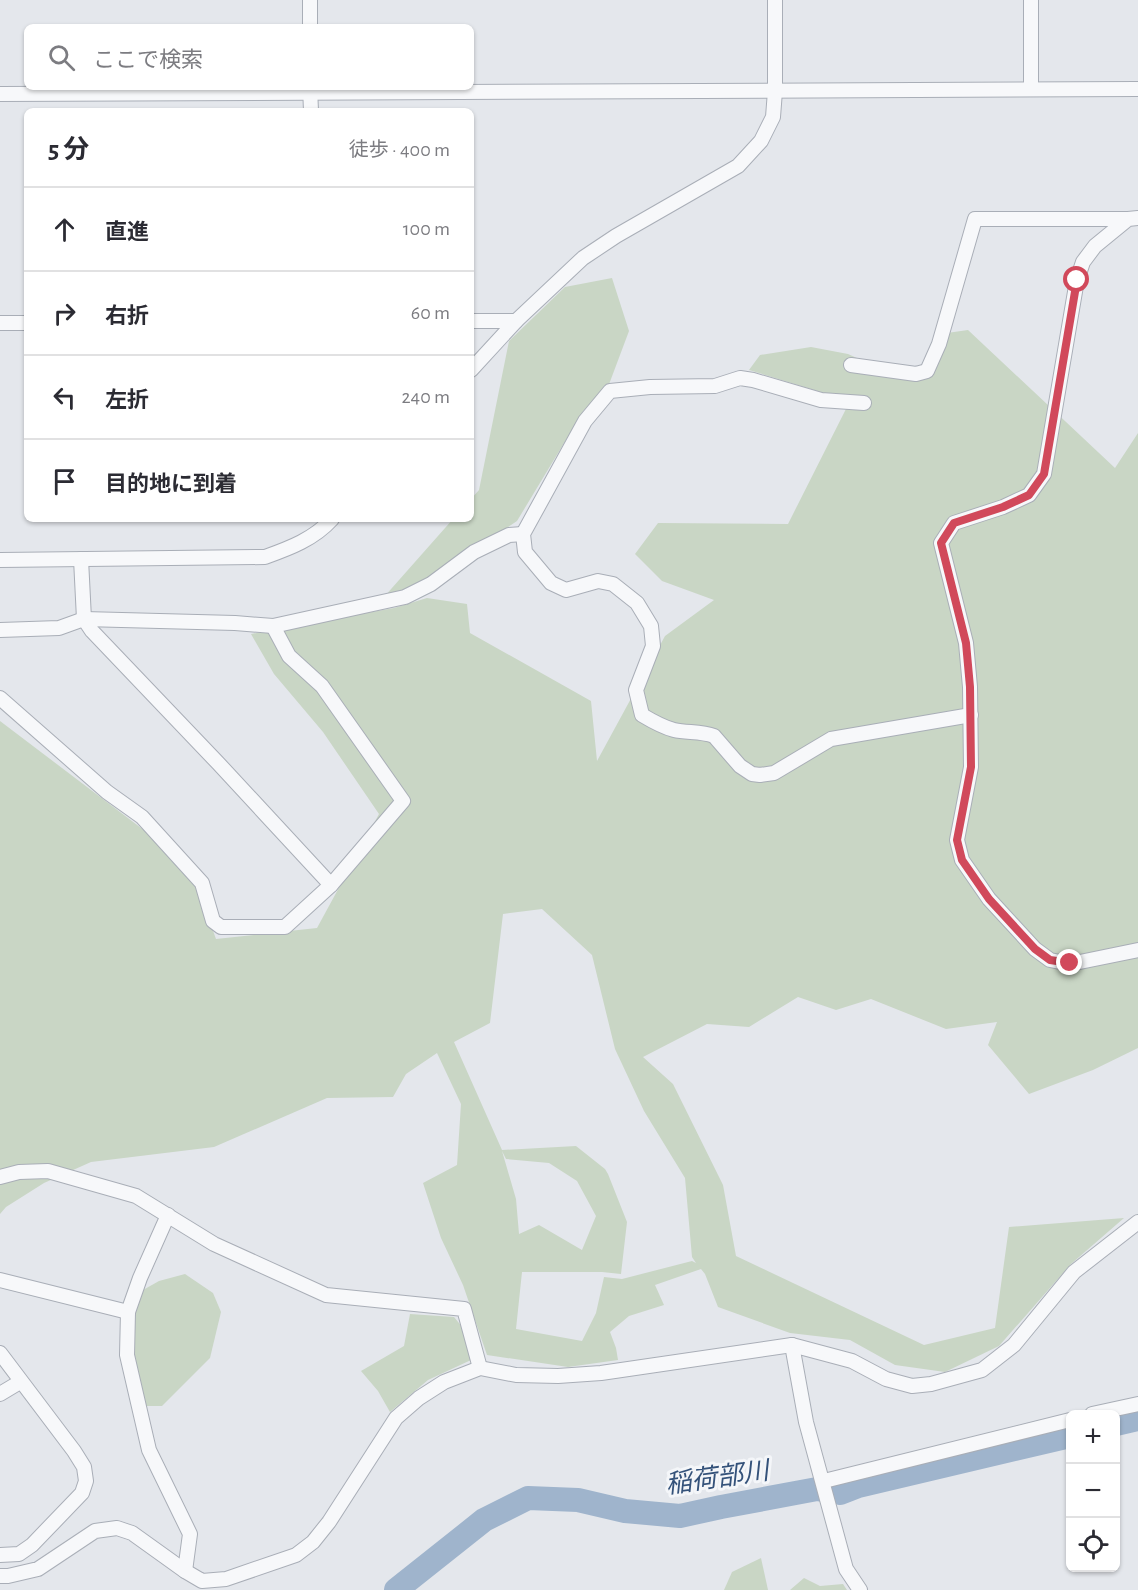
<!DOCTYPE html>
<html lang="ja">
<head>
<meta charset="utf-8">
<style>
  body { margin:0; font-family:"Alegreya Sans","Noto Sans JP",sans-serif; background:#f7f7f7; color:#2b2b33 }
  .controls { position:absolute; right:18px; bottom:18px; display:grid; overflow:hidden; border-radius:9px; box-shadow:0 2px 4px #0004 }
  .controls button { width:54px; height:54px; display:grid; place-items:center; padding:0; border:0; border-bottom:2px solid #e1e1e2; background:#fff; color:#2b2b33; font:30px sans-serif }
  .stop { position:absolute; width:18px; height:18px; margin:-14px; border:4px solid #d1495b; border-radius:50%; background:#fff }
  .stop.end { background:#d1495b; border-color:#fff; box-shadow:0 2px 6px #0008 }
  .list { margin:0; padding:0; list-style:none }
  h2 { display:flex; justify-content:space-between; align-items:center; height:78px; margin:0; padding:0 24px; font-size:26px }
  h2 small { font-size:20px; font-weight:400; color:#7c7c81 }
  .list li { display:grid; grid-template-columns:39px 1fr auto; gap:18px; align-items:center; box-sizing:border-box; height:84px; padding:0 24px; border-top:2px solid #e1e1e2 }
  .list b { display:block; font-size:22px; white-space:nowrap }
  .list em { font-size:20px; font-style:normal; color:#7c7c81 }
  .icon { flex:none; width:33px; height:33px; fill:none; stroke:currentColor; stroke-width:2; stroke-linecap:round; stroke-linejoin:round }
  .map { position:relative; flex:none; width:1138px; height:1590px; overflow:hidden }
  .search { position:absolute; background:#fff; box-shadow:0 2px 4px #0004; left:24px; top:24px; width:450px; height:66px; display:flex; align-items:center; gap:15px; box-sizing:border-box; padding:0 21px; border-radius:9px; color:#7c7c81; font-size:22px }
  .panel { position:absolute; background:#fff; box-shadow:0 2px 4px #0004; left:24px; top:108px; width:450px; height:414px; border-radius:9px }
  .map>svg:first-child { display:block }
  .green { fill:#c9d6c5; fill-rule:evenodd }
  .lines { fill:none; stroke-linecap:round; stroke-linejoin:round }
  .river { stroke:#9fb4cc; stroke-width:24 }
  .minor-casing { stroke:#a9aeb7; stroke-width:16 }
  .minor { stroke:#f7f8fa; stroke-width:14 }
  .route { stroke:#d1495b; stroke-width:8 }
  .labels { text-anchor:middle; stroke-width:6; stroke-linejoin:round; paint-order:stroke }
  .water-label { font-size:26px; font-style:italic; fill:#34527a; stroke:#f4f6f9 }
</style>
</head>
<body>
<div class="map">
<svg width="1138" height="1590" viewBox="0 0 1138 1590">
  <rect width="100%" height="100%" fill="#e4e7ec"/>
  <g class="green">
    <path d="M 612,278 L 629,331 L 608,387 L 584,410 L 517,521 L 427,582 L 384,597 L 453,519 L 471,519 L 471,499 L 479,490 L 509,341 L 565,287 Z"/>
    <path d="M 968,330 L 1115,468 L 1138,433 L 1138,1048 L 1093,1070 L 1029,1094 L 988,1045 L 997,1022 L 946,1029 L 871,999 L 836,1010 L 798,997 L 749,1027 L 707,1024 L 643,1057 L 673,1084 L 723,1185 L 736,1256 L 924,1345 L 995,1328 L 1009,1227 L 1124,1218 L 1071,1264 L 999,1346 L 945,1372 L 895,1365 L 850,1340 L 790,1333 L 718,1307 L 705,1274 L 701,1269 L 655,1285 L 664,1305 L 629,1316 L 610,1332 L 616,1348 L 618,1360 L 568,1367 L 487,1355 L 463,1285 L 441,1238 L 423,1183 L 457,1165 L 461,1104 L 437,1053 L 406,1074 L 393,1097 L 327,1098 L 214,1147 L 91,1162 L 44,1183 L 6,1207 L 0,1214 L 0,721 L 149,834 L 196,884 L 216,939 L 317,928 L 379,814 L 323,732 L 274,674 L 251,634 L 394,608 L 427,598 L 467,604 L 470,633 L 591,701 L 597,761 L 665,636 L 714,600 L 662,581 L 635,554 L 658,523 L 788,524 L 850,401 L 749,370 L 760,355 L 811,347 L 848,354 L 901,378 L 926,379 L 939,363 L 947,333 ZM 542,909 L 592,955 L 615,1049 L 644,1111 L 685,1178 L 692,1257 L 696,1263 L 692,1261 L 622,1279 L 604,1277 L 596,1313 L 582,1341 L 516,1329 L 522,1272 L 602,1272 L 621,1274 L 627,1222 L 608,1174 L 605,1169 L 576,1146 L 502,1150 L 454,1042 L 490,1023 L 503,914 ZM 502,1151 L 506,1159 L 549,1163 L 577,1181 L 596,1216 L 582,1250 L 539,1225 L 519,1234 L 516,1199 Z"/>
    <path d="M 185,1274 L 213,1293 L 221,1312 L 210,1358 L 162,1406 L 140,1406 L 125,1347 L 131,1313 L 143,1290 L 159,1281 Z"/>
    <path d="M 410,1314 L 454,1317 L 463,1328 L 471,1360 L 428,1380 L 390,1412 L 378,1391 L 361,1371 L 404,1346 Z"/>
    <path d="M 761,1558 L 768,1590 L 724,1590 L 732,1572 Z"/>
    <path d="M 804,1578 L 820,1586 L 843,1584 L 847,1590 L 790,1590 Z"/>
  </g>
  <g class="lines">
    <g class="river">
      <path d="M 1116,1424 L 1138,1419"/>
      <path d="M 396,1590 L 484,1520 L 528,1498 L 578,1500 L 625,1511 L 680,1516 L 721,1507 L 817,1489 L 840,1493 L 858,1486 L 1070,1436"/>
    </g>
    <g class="minor-casing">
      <g id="minor">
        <path d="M 310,0 L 310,27"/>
        <path d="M 310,87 L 311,111"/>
        <path d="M 1031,88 L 1031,0"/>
        <path d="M 0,94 L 1138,89"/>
        <path d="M 1138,218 L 1128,219 L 1095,246 L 1083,262 L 1077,280 L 1044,474 L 1029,495 L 1003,507 L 954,523 L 941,543 L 966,643 L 970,687 L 971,767 L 957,840 L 962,860 L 989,899 L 1035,949 L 1050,960 L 1070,964 L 1138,950"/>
        <path d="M 471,321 L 516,321"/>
        <path d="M 0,323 L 27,323"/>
        <path d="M 851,365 L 916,374 L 927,371 L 939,344 L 975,219 L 1128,219"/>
        <path d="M 471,370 L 516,321 L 583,258 L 616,236 L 738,166 L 761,141 L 773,117 L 775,91 L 775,0"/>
        <path d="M 864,403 L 821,400 L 753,380 L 740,378 L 715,386 L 650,387 L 610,391 L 585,421 L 523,534 L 525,552 L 551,583 L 566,590 L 598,581 L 613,584 L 637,603 L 651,626 L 653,646 L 636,690 L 642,715 C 652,721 662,727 674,730 C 687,733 701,731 714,736 L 740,766 L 752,774 L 760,775 L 774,773 L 831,739 L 971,715"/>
        <path d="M 81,559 L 84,619 L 92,631 L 218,763 L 331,885"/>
        <path d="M 0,560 L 265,557 C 290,548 314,539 332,519"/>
        <path d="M 0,630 L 59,628 L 84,619 L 235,623 L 273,626 L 405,597 L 431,584 L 474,552 L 509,535 L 523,534"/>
        <path d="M 0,698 L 107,792 L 142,817 L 202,883 L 213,921 L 221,927 L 285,927 L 331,885 L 403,801 L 322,686 L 289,656 L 273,626"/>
        <path d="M 0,1177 L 19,1172 L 48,1171 L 136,1196 L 214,1244 L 326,1295 L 464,1309 L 480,1368"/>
        <path d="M 168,1215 L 140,1278 L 128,1312 L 127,1355 L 149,1450 L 190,1534 L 185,1571"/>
        <path d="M 0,1280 L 128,1312"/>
        <path d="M 792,1345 L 806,1422 L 846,1569 L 860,1590"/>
        <path d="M 0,1353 L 74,1451 L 84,1467 L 86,1481 L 82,1493 L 32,1545 L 19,1554 L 0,1555"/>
        <path d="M 0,1394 L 20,1382"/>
        <path d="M 1092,1414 L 1138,1404"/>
        <path d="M 824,1481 L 1070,1420"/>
        <path d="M 0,1576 L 8,1576 L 38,1569 L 95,1531 L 117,1528 L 132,1533 L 185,1571 L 202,1581 L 226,1579 L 296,1555 L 313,1542 L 329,1522 L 396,1418 L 419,1398 L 444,1382 L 480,1368 L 516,1375 L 558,1376 L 601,1373 L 792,1345 L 852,1361 L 886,1379 L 912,1386 L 931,1384 L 982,1370 L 1014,1345 L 1074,1272 L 1138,1222"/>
      </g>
    </g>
    <use href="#minor" class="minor"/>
  </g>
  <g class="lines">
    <path class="route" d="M 1070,963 L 1050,960 L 1035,949 L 989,899 L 962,860 L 957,840 L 971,767 L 970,687 L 966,643 L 941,543 L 954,523 L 1003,507 L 1029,495 L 1044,474 L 1077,280"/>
  </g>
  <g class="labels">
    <g class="water-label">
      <text transform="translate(717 1477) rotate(-8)" y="9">稲荷部川</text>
    </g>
  </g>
</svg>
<div class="controls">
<button>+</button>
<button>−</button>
<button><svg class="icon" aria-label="locate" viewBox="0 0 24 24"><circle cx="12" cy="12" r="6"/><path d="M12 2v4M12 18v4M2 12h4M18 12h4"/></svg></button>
</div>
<div class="stop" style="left:1077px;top:280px"></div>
<div class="stop end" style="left:1070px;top:963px"></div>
<div class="search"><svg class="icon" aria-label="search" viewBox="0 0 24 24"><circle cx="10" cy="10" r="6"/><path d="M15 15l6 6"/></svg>ここで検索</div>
<section class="panel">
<h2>5 分<small>徒歩 · 400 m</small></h2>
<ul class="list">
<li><svg class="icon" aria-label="ahead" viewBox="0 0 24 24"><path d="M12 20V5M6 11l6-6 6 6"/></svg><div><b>直進</b></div><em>100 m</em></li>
<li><svg class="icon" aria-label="right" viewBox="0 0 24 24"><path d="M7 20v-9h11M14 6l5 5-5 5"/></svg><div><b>右折</b></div><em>60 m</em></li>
<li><svg class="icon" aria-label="left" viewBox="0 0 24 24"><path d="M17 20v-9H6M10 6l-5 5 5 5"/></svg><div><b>左折</b></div><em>240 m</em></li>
<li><svg class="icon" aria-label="arrive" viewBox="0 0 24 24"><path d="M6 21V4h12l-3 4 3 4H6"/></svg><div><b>目的地に到着</b></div></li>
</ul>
</section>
</div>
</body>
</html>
